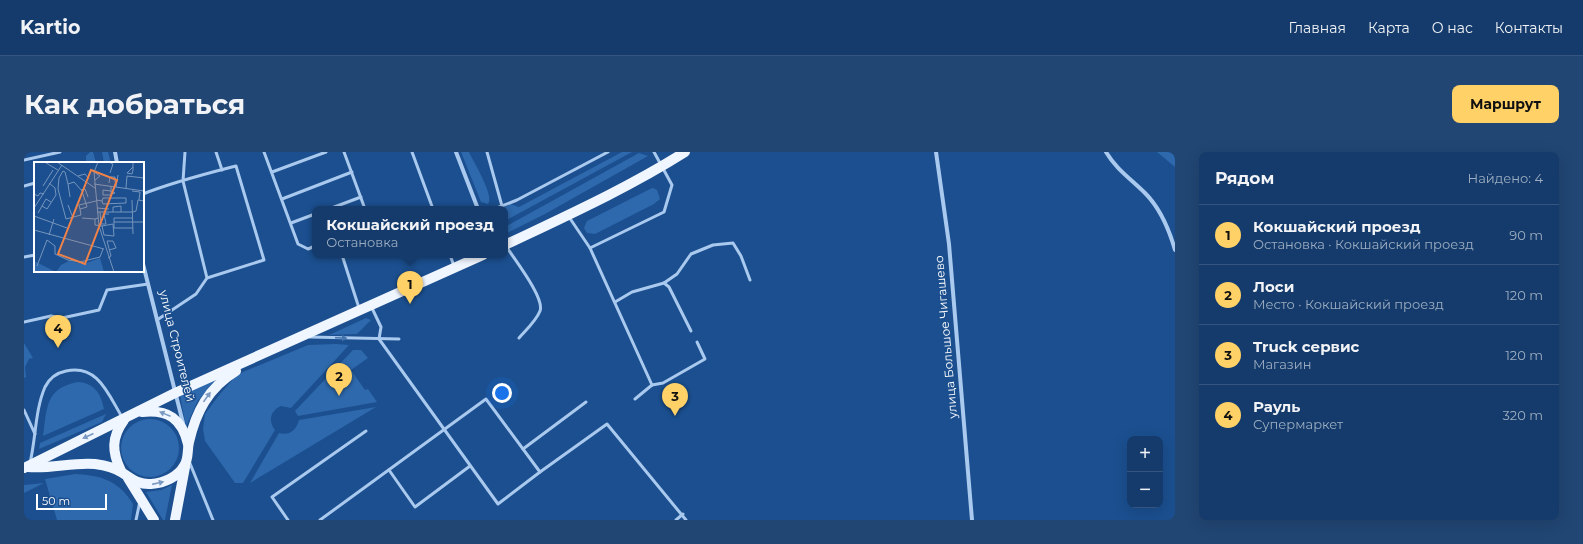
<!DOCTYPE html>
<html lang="ru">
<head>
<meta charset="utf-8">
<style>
  body { margin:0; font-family:Montserrat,sans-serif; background:#214673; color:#f1f3f6 }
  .controls { position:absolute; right:12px; bottom:12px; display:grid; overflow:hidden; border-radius:8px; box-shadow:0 4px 16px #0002 }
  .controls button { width:36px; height:36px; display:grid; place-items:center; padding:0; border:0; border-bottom:1px solid #33557e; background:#143b6b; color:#f1f3f6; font:20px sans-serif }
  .scale { position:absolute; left:12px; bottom:10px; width:71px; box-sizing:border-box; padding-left:4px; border:2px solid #fff; border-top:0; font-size:11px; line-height:14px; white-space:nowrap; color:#fff; -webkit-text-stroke:3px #1b4f8f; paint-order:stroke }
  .you { position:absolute; left:478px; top:241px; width:14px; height:14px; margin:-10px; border:3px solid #fff; border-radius:50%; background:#1a73e8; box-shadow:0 0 0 6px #1a73e833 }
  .badge { display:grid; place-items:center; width:26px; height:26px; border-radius:50%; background:#ffd166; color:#111; font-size:13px; font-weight:700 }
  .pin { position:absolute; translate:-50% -33px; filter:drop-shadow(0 1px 2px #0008) }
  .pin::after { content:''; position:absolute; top:21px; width:14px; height:12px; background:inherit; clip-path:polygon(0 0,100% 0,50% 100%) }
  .popup { position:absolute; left:288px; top:54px; width:196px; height:52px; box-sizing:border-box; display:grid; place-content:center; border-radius:8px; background:#143b6b; filter:drop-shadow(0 1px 3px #0005); font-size:13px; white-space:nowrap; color:#9dadc1 }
  .popup b { font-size:15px; color:#f1f3f6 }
  .popup::after { content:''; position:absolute; left:50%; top:100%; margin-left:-8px; border:8px solid transparent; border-top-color:#143b6b }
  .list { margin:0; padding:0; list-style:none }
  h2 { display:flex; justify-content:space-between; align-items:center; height:52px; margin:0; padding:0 16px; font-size:17px }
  h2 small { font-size:13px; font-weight:400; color:#9dadc1 }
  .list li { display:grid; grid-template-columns:26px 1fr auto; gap:12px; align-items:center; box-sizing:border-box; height:60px; padding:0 16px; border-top:1px solid #33557e }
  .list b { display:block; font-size:15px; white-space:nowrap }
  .list p { margin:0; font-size:13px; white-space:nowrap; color:#9dadc1 }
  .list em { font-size:13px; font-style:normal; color:#9dadc1 }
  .map { position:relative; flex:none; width:1151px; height:368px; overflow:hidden; border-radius:8px }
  header { display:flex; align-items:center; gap:24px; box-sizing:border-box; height:56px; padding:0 20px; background:#143b6b; border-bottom:1px solid #33557e }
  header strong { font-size:19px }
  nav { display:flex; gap:22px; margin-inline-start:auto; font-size:14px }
  .intro { display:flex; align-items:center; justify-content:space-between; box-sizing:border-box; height:96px; padding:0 24px }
  h1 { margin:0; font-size:28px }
  .button { padding:10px 18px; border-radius:8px; background:#ffd166; color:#111; font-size:14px; font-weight:700 }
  main { display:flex; gap:24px; padding:0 24px }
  aside { flex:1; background:#143b6b; border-radius:8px; box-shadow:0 4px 16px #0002 }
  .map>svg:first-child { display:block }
  .green { fill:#2e69ad }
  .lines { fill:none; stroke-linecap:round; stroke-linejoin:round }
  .service { stroke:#a9c9ee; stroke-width:3 }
  .minor { stroke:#a9c9ee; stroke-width:4 }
  .primary { stroke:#f0f6ff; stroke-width:10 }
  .oneway { fill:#4674ac }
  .oneway2 { fill:#7b9ac1 }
  .labels { text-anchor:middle; stroke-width:3; stroke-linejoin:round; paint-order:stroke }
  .street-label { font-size:12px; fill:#fff; stroke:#1b4f8f }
  .inset-road { fill:none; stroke:#7695bc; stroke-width:1 }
  .view { fill:#ee8249; fill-opacity:0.15; stroke:#ee8249; stroke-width:2 }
  .inset-edge { fill:none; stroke:#fff; stroke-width:2 }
</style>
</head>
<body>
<header>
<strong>Kartio</strong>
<nav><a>Главная</a><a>Карта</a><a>О нас</a><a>Контакты</a></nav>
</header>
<div class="intro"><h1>Как добраться</h1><a class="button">Маршрут</a></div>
<main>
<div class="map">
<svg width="1151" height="368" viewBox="0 0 1151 368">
  <rect width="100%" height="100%" fill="#1b4f8f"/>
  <g class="green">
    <path d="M 66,0 L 69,0 L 72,11 L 62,11 L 62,4 Z"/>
    <path d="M 78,0 L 84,0 L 87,11 L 80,11 Z"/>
    <path d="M 437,0 L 445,0 C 449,9 471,44 464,52 L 457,50 Z"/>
    <path d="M 598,0 L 608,0 L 481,69 L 481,57 L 477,57 L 486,52 L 495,55 Z"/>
    <path d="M 1133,0 L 1151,0 L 1151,15 Z"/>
    <path d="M 615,1 L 624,4 L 521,62 L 481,82 L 481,75 Z"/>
    <path d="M 629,36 L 633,38 L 636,47 L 630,52 L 571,82 L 563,81 L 560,76 L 563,69 L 626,37 Z"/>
    <path d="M 342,166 L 347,168 L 333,182 L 305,183 Z"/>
    <path d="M 0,191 L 9,206 L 5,207 L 1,215 L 2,225 L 0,226 Z"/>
    <path d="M 312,192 L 325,193 L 267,256 L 257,254 C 246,259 244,269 251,278 L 219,331 L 211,331 L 181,289 L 179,277 L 181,262 L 196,242 L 210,226 L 219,220 L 284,193 Z"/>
    <path d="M 329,198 L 337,198 L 344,206 L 327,218 L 341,238 L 344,237 L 353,250 L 274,264 L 271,259 Z"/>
    <path d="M 192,227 L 173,250 L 162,275 L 156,243 Z"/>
    <path d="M 54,230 C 70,231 77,241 80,257 L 19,284 C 23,256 21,236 54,230 Z"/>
    <path d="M 352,255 L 226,331 L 255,281 C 266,284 272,278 275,268 Z"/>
    <path d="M 82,262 L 78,270 L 15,297 L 16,291 Z"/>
    <circle cx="126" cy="296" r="29"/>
    <path d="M 51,322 C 77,323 95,329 109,352 L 107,368 L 33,368 L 21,327 Z"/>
    <path d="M 20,331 L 0,341 L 0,333 Z"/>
    <path d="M 148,333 L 141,368 L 139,368 L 122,340 L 137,338 Z"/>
  </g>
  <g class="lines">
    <g class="service">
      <path d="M 192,0 L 198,18"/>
      <path d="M 240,0 L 274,92 L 284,97 L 291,94"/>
      <path d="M 320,0 L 341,57"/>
      <path d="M 388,0 L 409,57"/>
      <path d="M 463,0 L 478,54"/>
      <path d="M 0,8 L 36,0"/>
      <path d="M 248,20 L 302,0"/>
      <path d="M 0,34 L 11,31"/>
      <path d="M 119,42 C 149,30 181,22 212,14 L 240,108 L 183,126 L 159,29 L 161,0"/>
      <path d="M 258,47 L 328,20"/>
      <path d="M 305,57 L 337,45"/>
      <path d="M 470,57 L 493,48 L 584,0"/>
      <path d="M 545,65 L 566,96 L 640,60 L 648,33 L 630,0"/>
      <path d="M 267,71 L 291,62"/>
      <path d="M 482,94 C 490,107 521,146 516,159 C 512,169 502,178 495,186"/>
      <path d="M 566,96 L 628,233 L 611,247"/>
      <path d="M 318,103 L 335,156"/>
      <path d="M 426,103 L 430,114"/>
      <path d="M 0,105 L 11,103"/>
      <path d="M 640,131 L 653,122 L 667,102 L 689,93 L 709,91 L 717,104 L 726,128"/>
      <path d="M 591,150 L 608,140 L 640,131 L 645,135 L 667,179"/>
      <path d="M 347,154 L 357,175 L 355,187 L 474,352 L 516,320"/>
      <path d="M 133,168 L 172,142 L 183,126"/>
      <path d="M 0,170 L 27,164 L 38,166 L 75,158 L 83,138 L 124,132"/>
      <path d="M 286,185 L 375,187"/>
      <path d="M 628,233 L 639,231 L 681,207 L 673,190"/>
      <path d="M 0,258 L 11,282"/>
      <path d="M 499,297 L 562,250"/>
      <path d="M 165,309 L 189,368"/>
      <path d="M 6,311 C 12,286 11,258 21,235 C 25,227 32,221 42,219 C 74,212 84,242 98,265"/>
      <path d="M 365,318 L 391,355 L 446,314"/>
      <path d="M 112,368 L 116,349"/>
      <path d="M 264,368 L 248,345 L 342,279"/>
      <path d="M 296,368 L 462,247 L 516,320 L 583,272 L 662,368"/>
      <path d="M 652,368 L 659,362"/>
    </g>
    <g class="minor">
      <path d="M 91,0 L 93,11"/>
      <path d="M 432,0 L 454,57"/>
      <path d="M 912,0 L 925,92 L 948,368"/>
      <path d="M 1082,0 C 1092,17 1107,27 1121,41 C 1137,57 1145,77 1151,98"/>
      <path d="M 119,112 L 159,271"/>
    </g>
    <g class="primary">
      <path d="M 481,93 C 542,64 604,36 661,0"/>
      <path d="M 118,260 C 144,257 158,267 164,292"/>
      <path d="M 4,315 C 27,317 49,310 71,312 C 78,313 91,316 97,320 C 107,326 114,333 127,332 C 140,331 154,325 160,314 C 165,307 163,298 165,290 C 172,260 184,236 212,219"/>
      <path d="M 0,316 L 151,241 L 459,103"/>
      <path d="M 97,319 C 88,300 87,286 100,268"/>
      <path d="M 104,326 L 130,368"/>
      <path d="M 151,368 L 161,315"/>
    </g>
  </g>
  <defs><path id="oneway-solid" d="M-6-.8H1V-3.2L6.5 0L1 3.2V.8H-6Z"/></defs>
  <use class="oneway" href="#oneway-solid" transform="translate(317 186) rotate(2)"/>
  <g class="oneway2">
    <use href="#oneway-solid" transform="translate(183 245) rotate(-54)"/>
    <use href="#oneway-solid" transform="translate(141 262) rotate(-158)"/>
    <use href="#oneway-solid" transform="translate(64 284) rotate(155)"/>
    <use href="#oneway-solid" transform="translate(134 331) rotate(-13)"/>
  </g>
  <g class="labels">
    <g class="street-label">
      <text transform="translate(922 185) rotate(-95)" y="4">улица Большое Чигашево</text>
      <text transform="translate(153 194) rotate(76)" y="4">улица Строителей</text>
    </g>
  </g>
  <g transform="translate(10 10)">
    <rect width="110" height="110" fill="#1b4f8f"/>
    <path d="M 66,96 L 70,110 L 0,110 L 0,99 L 22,110 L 27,103 L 35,99 L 50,102 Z" fill="#2e69ad"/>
    <path class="inset-road" d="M 23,0 L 61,26M 64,0 L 60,10 L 65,64 L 80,110M 75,0 L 79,2 L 76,11M 99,0 L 99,8 L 98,12 L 93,11 L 99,5M 12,1 L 24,8M 29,9 L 31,10 L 34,22 L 40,20 L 48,29 L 53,45 L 46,47 L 47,53 L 32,57 L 24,27 L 25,16 ZM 60,10 L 66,14 L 61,18M 44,14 L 51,12 L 55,17M 75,21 L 76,15 L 81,15 L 81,20M 34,22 L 36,35M 60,22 L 110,29M 9,24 L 19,8M 82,25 L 84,13M 92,26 L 93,14 L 110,16M 47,28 L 51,27 L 54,35M 98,29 L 106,30 L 105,38M 0,32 L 4,34 L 6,31 L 10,32M 77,32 L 81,31 L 77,29 L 69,28 L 69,33 L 77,33 L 77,24M 62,38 L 68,39 L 69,42 L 92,41 L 92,36 L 69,36 L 68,39M 98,38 L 99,72M 34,43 L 39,56M 8,44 L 13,47 L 22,33 L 21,26 L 15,21M 0,46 L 28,3M 63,46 L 75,47M 46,47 L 45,43 L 62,39M 63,50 L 99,50M 66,50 L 67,62 L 72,62 L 70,52 L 75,52M 79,50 L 79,45 L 87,44 L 87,50M 99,50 L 102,49 L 104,38 L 110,39M 4,51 L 12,37 L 17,40M 0,54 L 33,66M 48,56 L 61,57M 64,56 L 61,57 L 61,63 L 68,64 L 70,73M 99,56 L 80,56 L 80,66 L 99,66M 80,60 L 110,60M 68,64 L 79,62 L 80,74 L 70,73M 0,68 L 70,87M 15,73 L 20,57M 13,78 L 21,84 L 21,92 L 34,98 L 46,100 L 66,95 L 69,87M 74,96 L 77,94 L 73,79 L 79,79 L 82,86 L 75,88M 3,104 L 13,78"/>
    <path class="view" d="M 57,8 L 83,18 L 51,102 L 24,92 Z"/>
    <rect width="110" height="110" class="inset-edge"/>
  </g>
</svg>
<div class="controls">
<button>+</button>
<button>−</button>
</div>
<div class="scale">50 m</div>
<div class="you"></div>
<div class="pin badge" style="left:386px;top:152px">1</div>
<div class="popup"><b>Кокшайский проезд</b>Остановка</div>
<div class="pin badge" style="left:315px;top:244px">2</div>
<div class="pin badge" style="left:651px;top:264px">3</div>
<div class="pin badge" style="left:34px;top:196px">4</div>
</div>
<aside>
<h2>Рядом<small>Найдено: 4</small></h2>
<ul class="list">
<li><span class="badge">1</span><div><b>Кокшайский проезд</b><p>Остановка · Кокшайский проезд</p></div><em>90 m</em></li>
<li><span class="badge">2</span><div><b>Лоси</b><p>Место · Кокшайский проезд</p></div><em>120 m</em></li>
<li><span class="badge">3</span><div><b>Truck сервис</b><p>Магазин</p></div><em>120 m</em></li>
<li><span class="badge">4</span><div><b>Рауль</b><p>Супермаркет</p></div><em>320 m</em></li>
</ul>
</aside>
</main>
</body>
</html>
